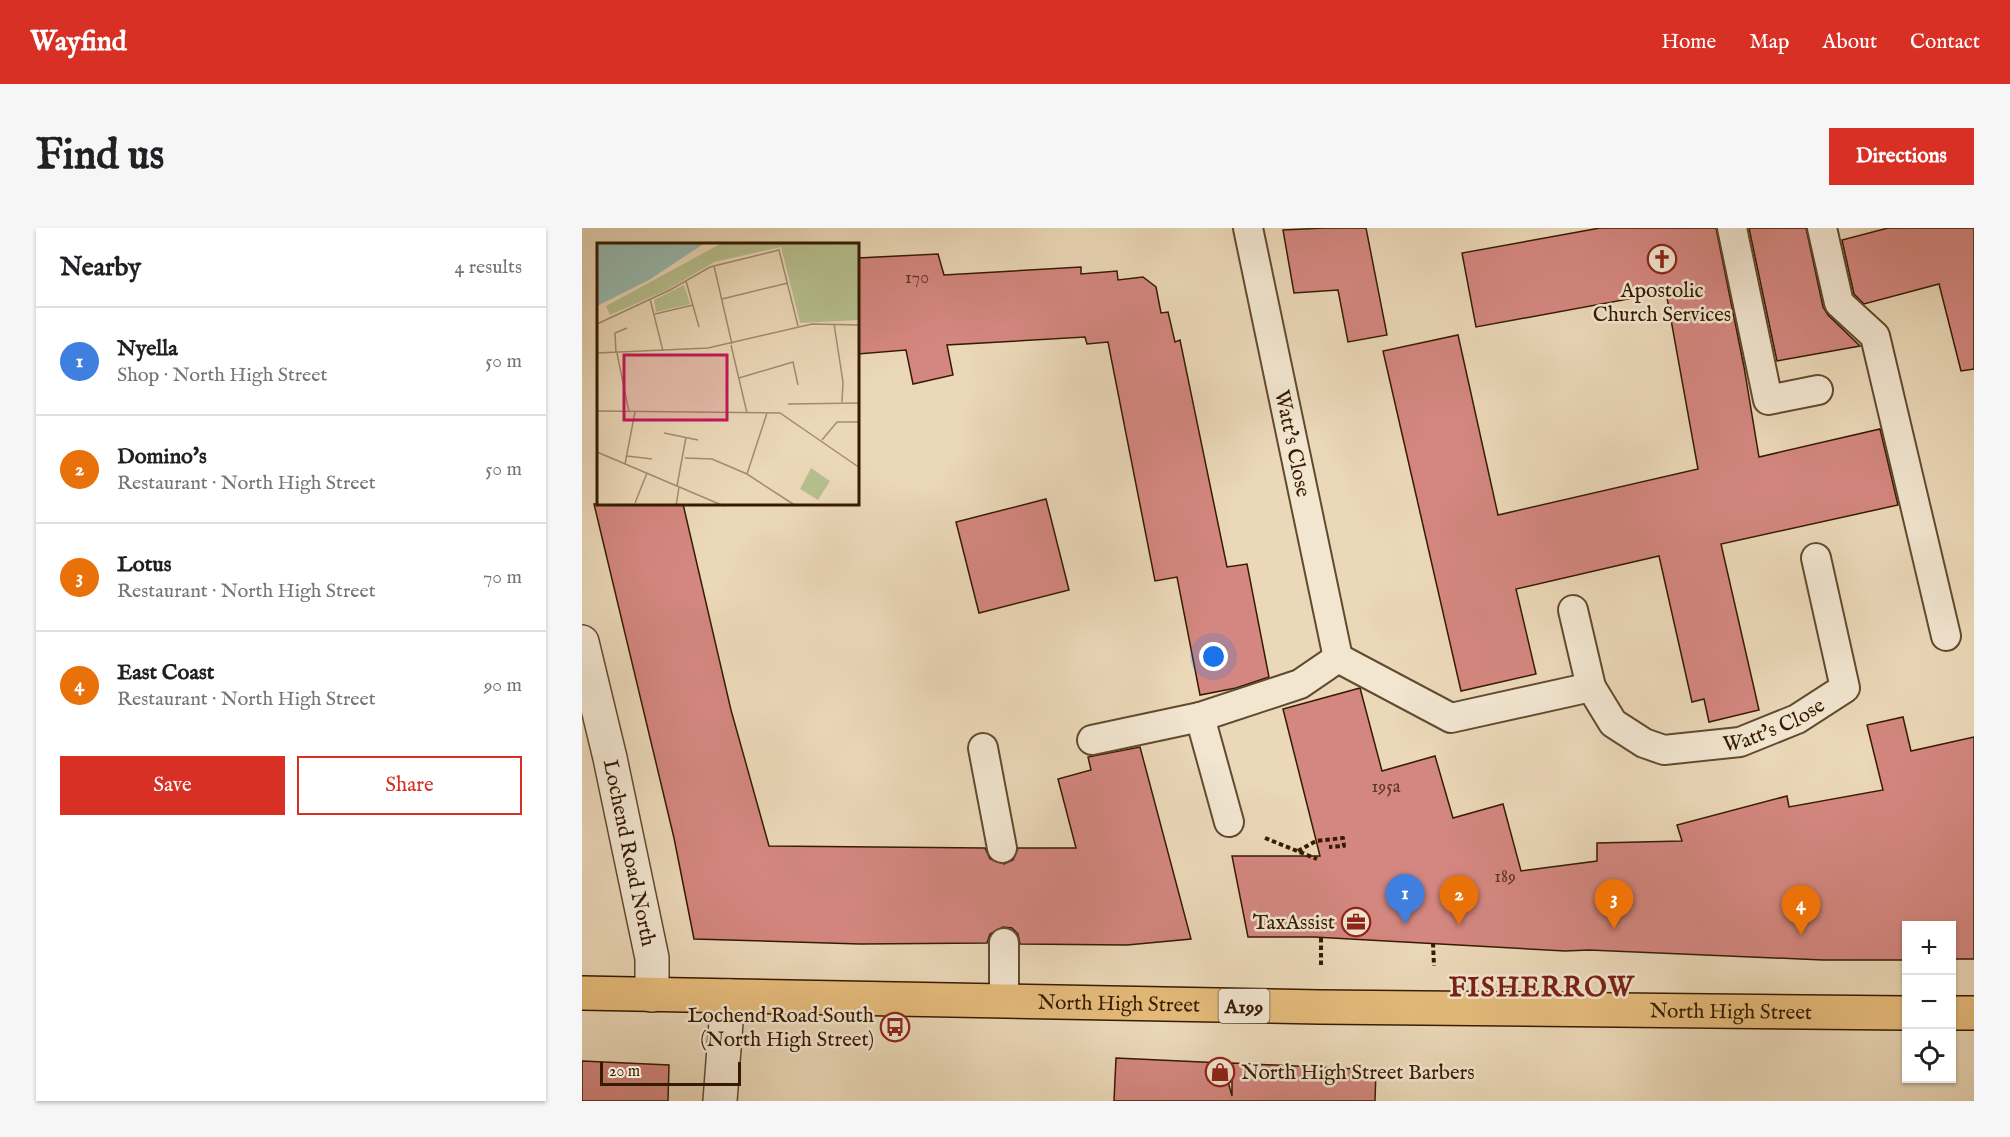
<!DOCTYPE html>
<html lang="en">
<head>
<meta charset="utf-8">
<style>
  body { margin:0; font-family:"IM FELL English",serif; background:#f6f6f6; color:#202124 }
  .controls { position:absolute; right:18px; bottom:18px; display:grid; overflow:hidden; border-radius:0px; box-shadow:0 2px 4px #0004 }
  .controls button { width:54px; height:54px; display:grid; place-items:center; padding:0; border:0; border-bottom:2px solid #e0e0e0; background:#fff; color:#202124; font:30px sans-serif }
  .scale { position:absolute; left:18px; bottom:15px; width:141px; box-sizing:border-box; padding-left:6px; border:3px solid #361b00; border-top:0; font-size:16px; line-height:21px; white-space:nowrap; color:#361b00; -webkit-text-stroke:4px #f2e6d1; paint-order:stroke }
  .you { position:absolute; left:632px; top:429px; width:21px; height:21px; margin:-15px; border:4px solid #fff; border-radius:50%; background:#1a73e8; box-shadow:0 0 0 9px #1a73e833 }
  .badge { display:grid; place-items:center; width:39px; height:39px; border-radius:50%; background:#d93025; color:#fff; font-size:20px; font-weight:700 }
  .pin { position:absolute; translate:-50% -50px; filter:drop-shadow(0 2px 3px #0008) }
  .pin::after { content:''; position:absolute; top:32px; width:21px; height:18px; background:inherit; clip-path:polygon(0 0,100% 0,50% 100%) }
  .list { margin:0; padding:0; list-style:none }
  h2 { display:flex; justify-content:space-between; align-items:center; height:78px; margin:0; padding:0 24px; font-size:26px }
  h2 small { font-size:20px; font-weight:400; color:#757577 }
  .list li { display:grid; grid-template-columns:39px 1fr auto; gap:18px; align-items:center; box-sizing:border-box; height:108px; padding:0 24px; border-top:2px solid #e0e0e0 }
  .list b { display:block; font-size:22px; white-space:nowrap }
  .list p { margin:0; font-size:20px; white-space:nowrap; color:#757577 }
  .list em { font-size:20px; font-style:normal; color:#757577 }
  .actions { display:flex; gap:12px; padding:18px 24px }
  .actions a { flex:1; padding:14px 0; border:2px solid #d93025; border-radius:0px; text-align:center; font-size:21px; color:#d93025 }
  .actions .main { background:#d93025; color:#fff }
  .icon { flex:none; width:33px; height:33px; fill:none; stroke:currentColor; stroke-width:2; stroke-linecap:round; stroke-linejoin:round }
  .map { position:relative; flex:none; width:1392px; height:873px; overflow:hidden; border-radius:0px }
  header { display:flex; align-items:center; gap:36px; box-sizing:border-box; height:84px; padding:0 30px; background:#d93025; color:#fff }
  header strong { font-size:28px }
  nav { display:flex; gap:33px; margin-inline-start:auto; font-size:21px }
  .intro { display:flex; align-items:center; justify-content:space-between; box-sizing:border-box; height:144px; padding:0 36px }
  h1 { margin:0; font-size:42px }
  .button { padding:15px 27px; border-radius:0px; background:#d93025; color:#fff; font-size:21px; font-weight:700 }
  main { display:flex; gap:36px; padding:0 36px }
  aside { flex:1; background:#fff; border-radius:0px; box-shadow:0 2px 4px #0004 }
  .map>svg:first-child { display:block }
  .building { fill:#d48780; stroke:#361b00; stroke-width:1.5 }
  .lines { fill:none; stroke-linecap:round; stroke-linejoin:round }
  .lane-casing { stroke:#634a2e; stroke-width:32 }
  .street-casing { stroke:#634a2e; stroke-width:36 }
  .primary-casing { stroke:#361b00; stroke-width:36 }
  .path { stroke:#361b00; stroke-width:4; stroke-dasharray:4.5 3; stroke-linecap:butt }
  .lane { stroke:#f2e6d1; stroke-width:28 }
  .street { stroke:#f2e6d1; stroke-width:33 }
  .primary { stroke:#e6bc7c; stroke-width:33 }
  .labels { text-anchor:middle; stroke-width:5; stroke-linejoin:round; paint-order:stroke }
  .number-label { font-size:18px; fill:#5e3620 }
  .shield { fill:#f2e6d1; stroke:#6e583f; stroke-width:1.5 }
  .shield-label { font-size:20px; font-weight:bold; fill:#361b00 }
  .poi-label { font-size:21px; fill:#361b00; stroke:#f2e6d1; text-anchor:end }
  .street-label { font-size:21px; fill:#361b00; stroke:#f2e6d1 }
  .district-label { font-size:27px; font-weight:bold; letter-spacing:1.5px; fill:#7a1f14; stroke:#f2e6d1 }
  .inset-road { fill:none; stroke:#a38c6e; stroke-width:1.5 }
  .view { fill:#c2185b; fill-opacity:0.15; stroke:#c2185b; stroke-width:3 }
  .inset-edge { fill:none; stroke:#361b00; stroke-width:3 }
</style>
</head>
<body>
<header>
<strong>Wayfind</strong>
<nav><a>Home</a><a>Map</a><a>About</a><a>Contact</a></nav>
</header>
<div class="intro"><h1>Find us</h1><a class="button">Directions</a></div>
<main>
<aside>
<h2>Nearby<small>4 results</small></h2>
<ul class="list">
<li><span class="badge" style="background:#3f7fe0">1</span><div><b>Nyella</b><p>Shop · North High Street</p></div><em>50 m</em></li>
<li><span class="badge" style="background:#e8710a">2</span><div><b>Domino's</b><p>Restaurant · North High Street</p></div><em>50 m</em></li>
<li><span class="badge" style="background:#e8710a">3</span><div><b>Lotus</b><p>Restaurant · North High Street</p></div><em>70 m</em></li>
<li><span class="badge" style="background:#e8710a">4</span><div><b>East Coast</b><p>Restaurant · North High Street</p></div><em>90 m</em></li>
</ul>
<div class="actions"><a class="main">Save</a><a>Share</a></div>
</aside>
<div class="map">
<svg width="1392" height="873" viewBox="0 0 1392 873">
  <rect width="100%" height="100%" fill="#ebd8b8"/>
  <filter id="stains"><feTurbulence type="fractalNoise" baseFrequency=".00333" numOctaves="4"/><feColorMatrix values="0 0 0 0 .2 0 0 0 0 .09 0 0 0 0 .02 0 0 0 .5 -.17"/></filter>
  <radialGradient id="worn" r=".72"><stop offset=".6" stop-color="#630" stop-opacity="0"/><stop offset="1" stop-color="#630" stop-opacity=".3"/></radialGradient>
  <g class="building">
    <path d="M 743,0 L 784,0 L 805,107 L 766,114 L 756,62 L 712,65 L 701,2 Z"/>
    <path d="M 1018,0 L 1134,0 L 1162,139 L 1177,229 L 1298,201 L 1316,277 L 1139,316 L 1177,482 L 1127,494 L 1122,471 L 1110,474 L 1077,328 L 934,361 L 954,446 L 879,463 L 801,123 L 876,107 L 916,287 L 1116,241 L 1084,64 L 894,99 L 880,25 Z"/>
    <path d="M 1167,0 L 1224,0 L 1241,79 L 1246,87 L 1278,118 L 1195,133 Z"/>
    <path d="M 1306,0 L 1392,0 L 1392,141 L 1379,143 L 1357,56 L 1282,76 L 1272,66 L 1260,12 Z"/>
    <path d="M 356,26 L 362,47 L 499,39 L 499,46 L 535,43 L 536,52 L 561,49 L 574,59 L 579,85 L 586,84 L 593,114 L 598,112 L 645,339 L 665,336 L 687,449 L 654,460 L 618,467 L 595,349 L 573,353 L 526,114 L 505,116 L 503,109 L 365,117 L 371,147 L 331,156 L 324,122 L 276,126 L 276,30 Z"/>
    <path d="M 464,271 L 487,362 L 397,385 L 374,294 Z"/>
    <path d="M 12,276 L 101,276 L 149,482 L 187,618 L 403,620 L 408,631 L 422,636 L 431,632 L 436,620 L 494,620 L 476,551 L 509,542 L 506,529 L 558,519 L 609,711 L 545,717 L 438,716 L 436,706 L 430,700 L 421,699 L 408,706 L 405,715 L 278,716 L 112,711 L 92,610 Z"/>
    <path d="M 778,460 L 800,543 L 853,528 L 871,590 L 921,576 L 939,643 L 1015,633 L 1015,615 L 1100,613 L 1095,597 L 1205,568 L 1207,579 L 1301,562 L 1285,497 L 1321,489 L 1329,523 L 1392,509 L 1392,731 L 1370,731 L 1370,698 L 1324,698 L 1324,732 L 1241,732 L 1007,722 L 983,723 L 732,709 L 666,709 L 650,628 L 738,628 L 701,481 Z"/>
    <path d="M 534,830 L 641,835 L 650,868 L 650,835 L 794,842 L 793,873 L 532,873 Z"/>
    <path d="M 0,833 L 87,837 L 86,873 L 0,873 Z"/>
  </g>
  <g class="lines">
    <g class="lane-casing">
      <g id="lane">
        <path id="s1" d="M 666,0 L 756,430"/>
        <path d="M 1150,0 L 1186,172 L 1236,162"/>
        <path d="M 1240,0 L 1257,75 L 1293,108 L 1364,408"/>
        <path d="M 991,382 L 1009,459"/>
        <path d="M 618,489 L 647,594"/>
        <path id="s2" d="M 510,512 L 618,489 L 718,456 L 756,430 L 869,490 L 1009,459 L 1031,495 L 1062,515 L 1082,522 L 1158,514 L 1215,491 L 1263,460 L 1234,330"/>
        <path d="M 401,520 L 420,620"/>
        <path d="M 422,715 L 422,773"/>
      </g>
    </g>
    <g class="street-casing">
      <g id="street">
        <path id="s3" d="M 0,414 L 28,530 L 70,730 L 70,767"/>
        <path d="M 138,873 L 146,768"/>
      </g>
    </g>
    <g class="primary-casing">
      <g id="primary">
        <path id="s4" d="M 0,765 L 738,779 L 1324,785"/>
        <path d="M 1370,785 L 1392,785"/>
      </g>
    </g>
    <g class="path">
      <path d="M 683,610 L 735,631"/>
      <path d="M 716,623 L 734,613 L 761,610 L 762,618 L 747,619"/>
      <path d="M 851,715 L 852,738"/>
      <path d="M 739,737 L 739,710"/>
    </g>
    <use href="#lane" class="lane"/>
    <use href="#street" class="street"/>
    <use href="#primary" class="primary"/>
  </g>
  <defs>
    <g id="church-ring" transform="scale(1.5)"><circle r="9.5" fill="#f2e6d1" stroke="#8f2418" stroke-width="1.5"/><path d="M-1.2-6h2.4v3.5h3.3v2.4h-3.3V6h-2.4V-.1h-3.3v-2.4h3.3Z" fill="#8f2418"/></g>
    <g id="office-ring" transform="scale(1.5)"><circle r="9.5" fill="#f2e6d1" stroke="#8f2418" stroke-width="1.5"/><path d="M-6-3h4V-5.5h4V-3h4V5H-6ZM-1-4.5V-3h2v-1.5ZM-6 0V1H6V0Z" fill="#8f2418"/></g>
    <g id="bus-ring" transform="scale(1.5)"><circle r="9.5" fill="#f2e6d1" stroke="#8f2418" stroke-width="1.5"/><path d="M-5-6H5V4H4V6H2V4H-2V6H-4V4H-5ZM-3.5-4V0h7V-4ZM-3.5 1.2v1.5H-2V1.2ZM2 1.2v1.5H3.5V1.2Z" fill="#8f2418"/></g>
    <g id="shop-ring" transform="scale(1.5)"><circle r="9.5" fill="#f2e6d1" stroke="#8f2418" stroke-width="1.5"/><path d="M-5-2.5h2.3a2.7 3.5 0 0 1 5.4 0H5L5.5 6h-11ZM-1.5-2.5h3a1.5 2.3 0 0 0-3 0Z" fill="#8f2418"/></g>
  </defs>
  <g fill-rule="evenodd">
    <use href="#church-ring" x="1080" y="31"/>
    <use href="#office-ring" x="774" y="694"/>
    <use href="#bus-ring" x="313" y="799"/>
    <use href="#shop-ring" x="638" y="844"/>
  </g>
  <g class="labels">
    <g class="number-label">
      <text x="335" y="55">170</text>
      <text x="804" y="564">195a</text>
      <text x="923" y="654">189</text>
    </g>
    <rect class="shield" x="636.5" y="761" width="51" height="34" rx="4.5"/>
    <g class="shield-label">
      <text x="662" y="785">A199</text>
    </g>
    <g class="poi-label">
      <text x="1080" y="69" text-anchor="middle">Apostolic<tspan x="1080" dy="24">Church Services</tspan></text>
      <text x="753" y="701">TaxAssist</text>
      <text x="292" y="794">Lochend Road South<tspan x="292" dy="24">(North High Street)</tspan></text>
      <text x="659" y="851" text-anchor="start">North High Street Barbers</text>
    </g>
    <g class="street-label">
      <text dy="7" stroke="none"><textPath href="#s1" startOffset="220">Watt's Close</textPath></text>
      <text dy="7" stroke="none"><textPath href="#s2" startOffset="747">Watt's Close</textPath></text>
      <text dy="7" stroke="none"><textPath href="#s3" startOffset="216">Lochend Road North</textPath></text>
      <text dy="7" stroke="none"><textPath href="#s4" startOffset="537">North High Street</textPath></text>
      <text dy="7" stroke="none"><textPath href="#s4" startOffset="1149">North High Street</textPath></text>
    </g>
    <g class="district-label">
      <text x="960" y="768">FISHERROW</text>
    </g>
  </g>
  <g transform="translate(15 15)">
    <rect width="262" height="262" fill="#ebd8b8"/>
    <path d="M 125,0 L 262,0 L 262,77 L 203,80 L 184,4 L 117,19 L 70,47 L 13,72 L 9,63 ZM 87,42 L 93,61 L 59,69 L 57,57 ZM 214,225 L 233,238 L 221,257 L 203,246 Z" fill="#b7bf8f"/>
    <path d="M 0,0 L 108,0 L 52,37 L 0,63 Z" fill="#98bab0"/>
    <path class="inset-road" d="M 117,23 L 135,101M 89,38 L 102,84M 53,56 L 66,108M 125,56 L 191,40M 58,71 L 96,62M 0,81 L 73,47 L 113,24 L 182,7 L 201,83M 237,81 L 246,139 L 245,159M 134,102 L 150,170M 0,110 L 111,105 L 215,81 L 263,82M 19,110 L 18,90 L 30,85M 20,110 L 32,169M 142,135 L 196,119 L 201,142M 191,161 L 263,160M 0,168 L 183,170 L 263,225M 67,190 L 101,197M 225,197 L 240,179 L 263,179M 0,209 L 127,263M 30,213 L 55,216M 88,215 L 115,216 L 150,231 L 199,263M 28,221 L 38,169M 150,231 L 170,170M 80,243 L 89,194M 38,260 L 50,230M 79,263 L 82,244"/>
    <path class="view" d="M 27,112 L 130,112 L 130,177 L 27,177 Z"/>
    <rect width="262" height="262" class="inset-edge"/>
  </g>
  <rect width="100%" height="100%" filter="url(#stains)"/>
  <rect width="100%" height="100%" fill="url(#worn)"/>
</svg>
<div class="controls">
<button>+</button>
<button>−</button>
<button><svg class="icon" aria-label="locate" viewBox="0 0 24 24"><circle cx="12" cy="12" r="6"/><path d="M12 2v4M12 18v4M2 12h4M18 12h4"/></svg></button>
</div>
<div class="scale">20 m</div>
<div class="you"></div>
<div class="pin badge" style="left:823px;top:696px;background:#3f7fe0">1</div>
<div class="pin badge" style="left:877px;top:697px;background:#e8710a">2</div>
<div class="pin badge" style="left:1032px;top:701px;background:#e8710a">3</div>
<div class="pin badge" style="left:1219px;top:707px;background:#e8710a">4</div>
</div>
</main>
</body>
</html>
